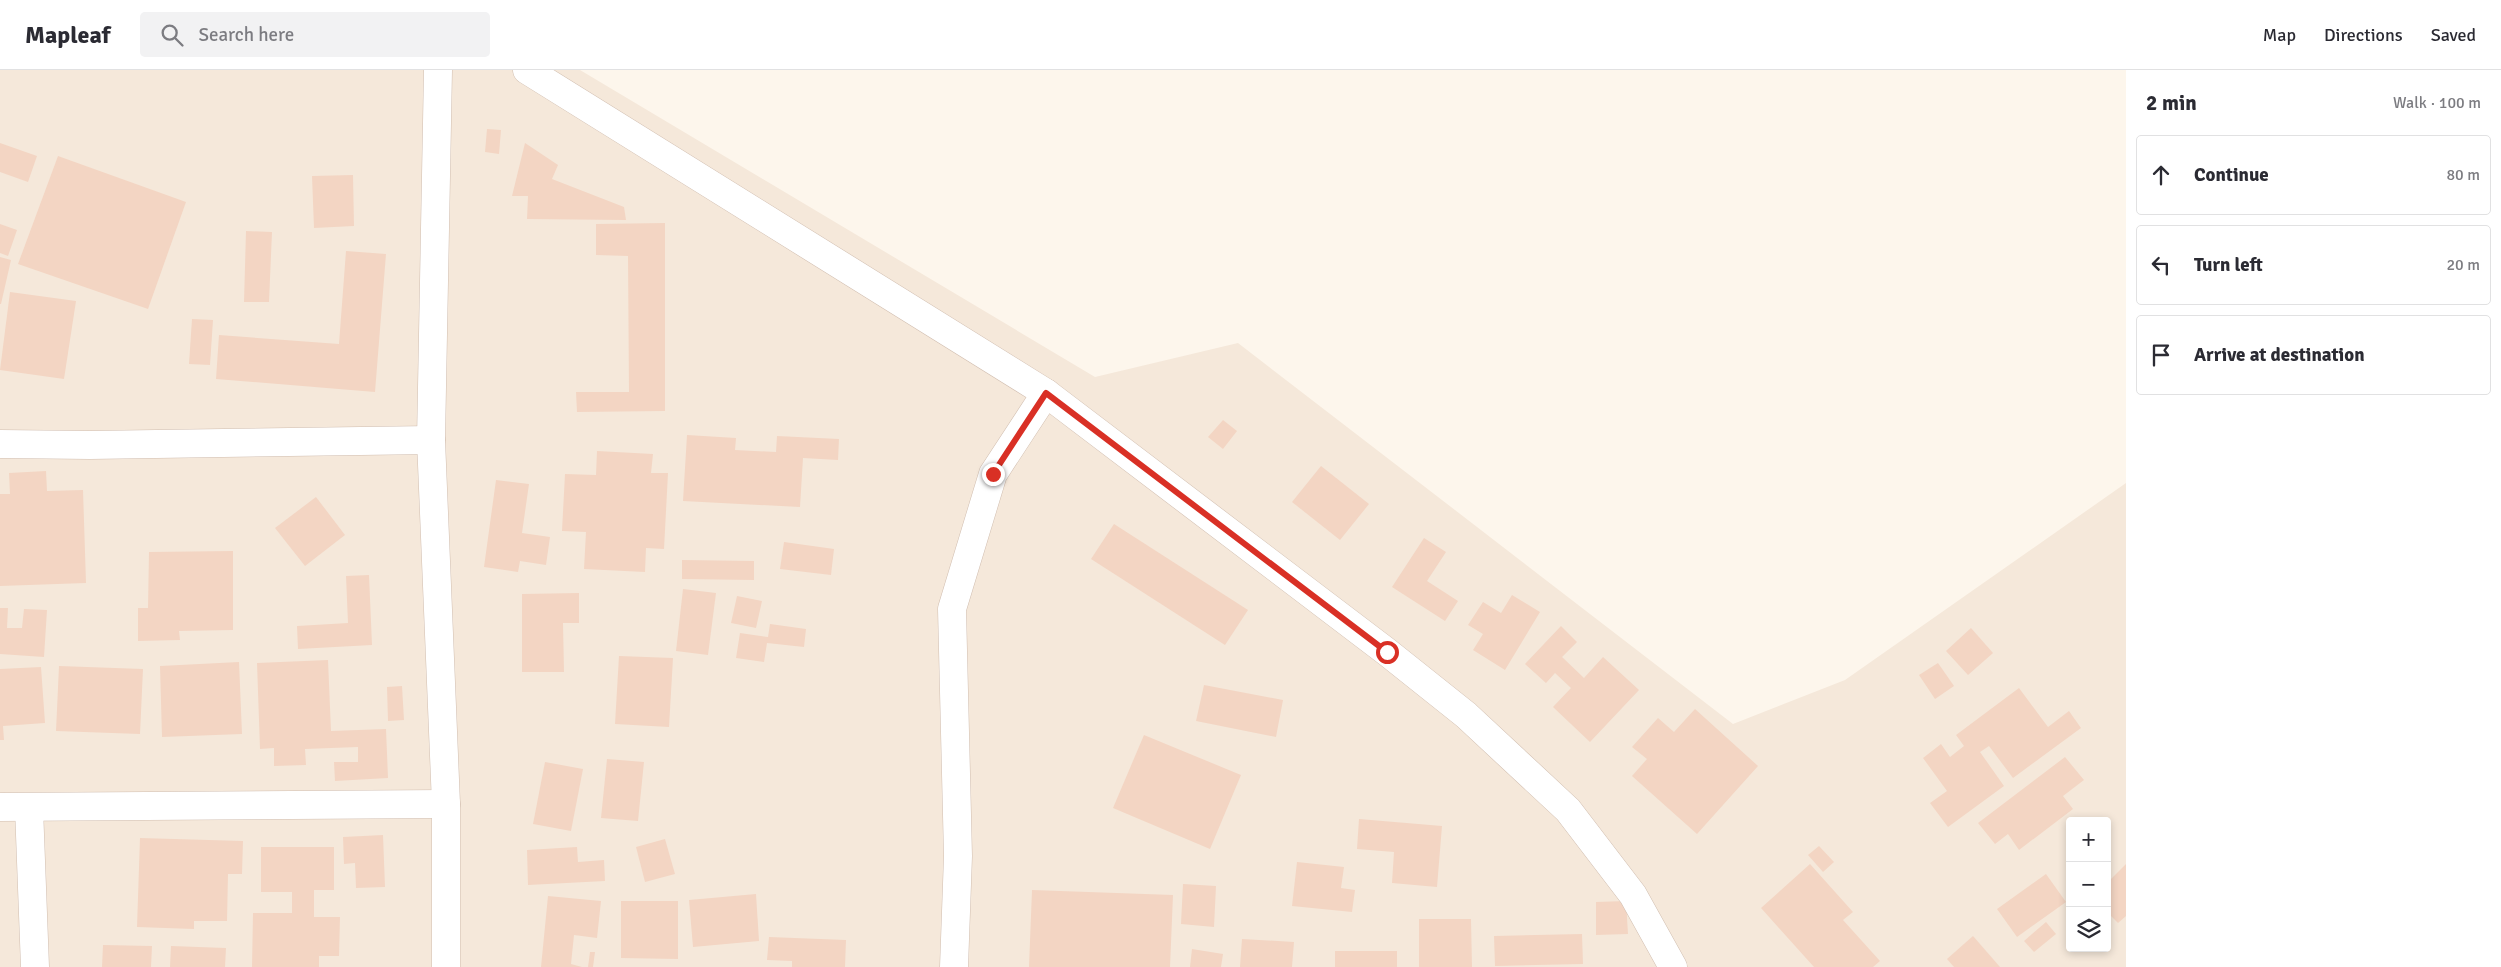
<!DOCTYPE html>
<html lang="en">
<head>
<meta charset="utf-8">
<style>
  body { margin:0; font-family:Signika,sans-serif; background:#f2f2f3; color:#2b2b33 }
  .controls { position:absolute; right:15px; bottom:15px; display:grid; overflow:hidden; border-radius:5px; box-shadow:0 2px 8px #0003 }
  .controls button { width:45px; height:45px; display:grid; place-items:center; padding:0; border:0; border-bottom:1px solid #e1e1e2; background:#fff; color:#2b2b33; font:25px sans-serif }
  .stop { position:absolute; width:15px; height:15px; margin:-11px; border:4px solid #d93025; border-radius:50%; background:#fff }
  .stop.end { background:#d93025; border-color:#fff; box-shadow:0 1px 5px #0008 }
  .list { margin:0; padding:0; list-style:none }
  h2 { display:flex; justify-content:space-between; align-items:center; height:65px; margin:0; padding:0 20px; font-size:21px }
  h2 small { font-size:16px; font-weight:400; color:#7c7c81 }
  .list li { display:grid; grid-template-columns:32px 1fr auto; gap:15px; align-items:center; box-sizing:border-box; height:80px; margin:0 10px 10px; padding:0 10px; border:1px solid #e1e1e2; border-radius:5px }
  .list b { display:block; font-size:19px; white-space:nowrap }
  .list em { font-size:16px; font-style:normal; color:#7c7c81 }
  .icon { flex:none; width:28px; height:28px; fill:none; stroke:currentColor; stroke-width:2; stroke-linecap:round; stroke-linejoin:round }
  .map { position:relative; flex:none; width:2126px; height:897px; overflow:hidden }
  header { display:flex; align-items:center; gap:30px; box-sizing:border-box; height:70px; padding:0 25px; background:#fff; border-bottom:1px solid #e1e1e2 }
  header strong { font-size:24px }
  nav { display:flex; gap:28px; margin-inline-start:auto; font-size:18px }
  .search { width:350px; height:45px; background:#f2f2f3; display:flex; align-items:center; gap:12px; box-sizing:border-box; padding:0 18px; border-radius:5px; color:#7c7c81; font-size:19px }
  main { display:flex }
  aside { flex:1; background:#fff }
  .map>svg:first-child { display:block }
  .residential { fill:#f5e8da; fill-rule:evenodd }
  .building { fill:#f3d5c3 }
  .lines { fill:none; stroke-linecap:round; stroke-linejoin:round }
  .minor-casing { stroke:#d1beb0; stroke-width:29 }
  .minor { stroke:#fff; stroke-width:28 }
  .route { stroke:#d93025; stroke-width:6 }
</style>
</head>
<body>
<header>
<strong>Mapleaf</strong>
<div class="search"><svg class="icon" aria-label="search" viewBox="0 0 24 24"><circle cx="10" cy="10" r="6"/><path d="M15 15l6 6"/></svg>Search here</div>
<nav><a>Map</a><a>Directions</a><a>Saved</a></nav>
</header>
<main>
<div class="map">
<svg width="2126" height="897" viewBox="0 0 2126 897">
  <rect width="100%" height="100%" fill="#fdf6ec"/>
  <path class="residential" d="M 0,0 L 580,0 L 1095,307 L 1238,273 L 1733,654 L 1845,610 L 2126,413 L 2126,897 L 0,897 ZM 2070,751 L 2107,751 L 2107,878 L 2070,878 Z"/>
  <g class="building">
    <path d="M 487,59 L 501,60 L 499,84 L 485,82 Z"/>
    <path d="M 0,73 L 37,86 L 28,112 L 0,102 Z"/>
    <path d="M 525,73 L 558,95 L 552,109 L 624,137 L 626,150 L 527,149 L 528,126 L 512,126 Z"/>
    <path d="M 58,86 L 186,132 L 148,239 L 18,194 Z"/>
    <path d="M 353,105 L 354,156 L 314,158 L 312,106 Z"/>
    <path d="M 665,153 L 665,341 L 577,342 L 576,322 L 629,322 L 628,186 L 596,185 L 596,154 Z"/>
    <path d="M 0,154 L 17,160 L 8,186 L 0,183 Z"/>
    <path d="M 246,161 L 272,162 L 269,232 L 244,232 Z"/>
    <path d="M 346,181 L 386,184 L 375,322 L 216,309 L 219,265 L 339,274 Z"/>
    <path d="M 0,187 L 11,190 L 1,234 L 0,234 Z"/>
    <path d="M 10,222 L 76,231 L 64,309 L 0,300 Z"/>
    <path d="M 192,249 L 213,250 L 210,295 L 189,294 Z"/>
    <path d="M 1223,350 L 1237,361 L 1223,379 L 1208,367 Z"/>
    <path d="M 687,365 L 736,368 L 735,380 L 776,382 L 777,366 L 839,369 L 838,390 L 803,388 L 800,437 L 683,431 Z"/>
    <path d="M 597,381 L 653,384 L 651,403 L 668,403 L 664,479 L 646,478 L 645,502 L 584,499 L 586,462 L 562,461 L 565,404 L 596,405 Z"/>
    <path d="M 1321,396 L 1369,434 L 1340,470 L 1292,432 Z"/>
    <path d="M 46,401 L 47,421 L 83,420 L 86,513 L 0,516 L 0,424 L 10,424 L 9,403 Z"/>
    <path d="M 496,410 L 529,414 L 522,463 L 550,467 L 546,495 L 520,491 L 518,502 L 484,497 Z"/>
    <path d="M 316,427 L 345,465 L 305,496 L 275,458 Z"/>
    <path d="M 1114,454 L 1248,540 L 1225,575 L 1091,489 Z"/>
    <path d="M 1424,468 L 1446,482 L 1427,511 L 1458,531 L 1445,551 L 1392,517 Z"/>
    <path d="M 784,472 L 834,479 L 831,505 L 780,499 Z"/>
    <path d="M 233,481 L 233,560 L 179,561 L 180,570 L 138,571 L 138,538 L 148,538 L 149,482 Z"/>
    <path d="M 682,490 L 754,491 L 754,510 L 682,509 Z"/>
    <path d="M 369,505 L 372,575 L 298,579 L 297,556 L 348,553 L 346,506 Z"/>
    <path d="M 683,519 L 716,523 L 708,585 L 676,581 Z"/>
    <path d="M 579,523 L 579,553 L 563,553 L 564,602 L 522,602 L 522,524 Z"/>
    <path d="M 1512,525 L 1540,542 L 1505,600 L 1473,580 L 1483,564 L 1468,555 L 1483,532 L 1501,543 Z"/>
    <path d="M 737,526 L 762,531 L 756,558 L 731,553 Z"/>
    <path d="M 0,538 L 8,538 L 7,558 L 22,558 L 24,539 L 47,540 L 44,587 L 0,584 Z"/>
    <path d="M 770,554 L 806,559 L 804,577 L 767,573 L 764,592 L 736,588 L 740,563 L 768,567 Z"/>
    <path d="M 1561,556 L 1577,572 L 1562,587 L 1584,608 L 1603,587 L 1639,620 L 1590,672 L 1553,637 L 1571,618 L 1555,603 L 1546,613 L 1525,594 Z"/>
    <path d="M 1971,558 L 1993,583 L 1968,605 L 1946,581 Z"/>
    <path d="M 619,586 L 673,588 L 669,657 L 615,654 Z"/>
    <path d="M 328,590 L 331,661 L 386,659 L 388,708 L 335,711 L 334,692 L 358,692 L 358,677 L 305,679 L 306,695 L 274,696 L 274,678 L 260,679 L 257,593 Z"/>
    <path d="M 239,592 L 242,664 L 162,667 L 160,596 Z"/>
    <path d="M 1938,593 L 1954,616 L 1935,629 L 1919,605 Z"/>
    <path d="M 59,596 L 143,599 L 140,664 L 56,661 Z"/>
    <path d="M 41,597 L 45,653 L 3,656 L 4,670 L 0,670 L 0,599 Z"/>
    <path d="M 1204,615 L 1283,630 L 1276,667 L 1196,651 Z"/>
    <path d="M 402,616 L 404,650 L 388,651 L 387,617 Z"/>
    <path d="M 2019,618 L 2048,657 L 2069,641 L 2081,658 L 2013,708 L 1989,676 L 1980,682 L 2004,716 L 1948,757 L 1930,733 L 1947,721 L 1923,688 L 1941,674 L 1950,687 L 1964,676 L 1956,665 Z"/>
    <path d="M 1695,639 L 1758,696 L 1697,764 L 1632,706 L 1647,689 L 1632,677 L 1658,648 L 1674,662 Z"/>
    <path d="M 1144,665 L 1241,705 L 1210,779 L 1113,738 Z"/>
    <path d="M 2065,687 L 2084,710 L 2063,726 L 2073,739 L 2019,780 L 2008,764 L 1995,774 L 1978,753 Z"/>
    <path d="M 607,689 L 644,692 L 638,751 L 601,748 Z"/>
    <path d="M 545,692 L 583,699 L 571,761 L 533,754 Z"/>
    <path d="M 1359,749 L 1442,756 L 1437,817 L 1392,813 L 1394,782 L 1357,779 Z"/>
    <path d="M 383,765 L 385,817 L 356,818 L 355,793 L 344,794 L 343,767 Z"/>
    <path d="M 140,768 L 243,771 L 242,804 L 228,804 L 227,851 L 194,851 L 194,859 L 137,857 Z"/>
    <path d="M 665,769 L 675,804 L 645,812 L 636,777 Z"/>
    <path d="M 1819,776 L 1834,792 L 1823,802 L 1808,785 Z"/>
    <path d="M 261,777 L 334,777 L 334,820 L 314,820 L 314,847 L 340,847 L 339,886 L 319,886 L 319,897 L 252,897 L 253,843 L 292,843 L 292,822 L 261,822 Z"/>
    <path d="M 577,777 L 578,792 L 604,790 L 605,811 L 528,815 L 527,780 Z"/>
    <path d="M 1297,792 L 1344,797 L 1341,818 L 1355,820 L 1352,842 L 1292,836 Z"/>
    <path d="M 1810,794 L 1853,842 L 1843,850 L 1880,891 L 1873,897 L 1814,897 L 1761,838 Z"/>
    <path d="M 2126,794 L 2126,846 L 2118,853 L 2107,842 L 2107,813 Z"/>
    <path d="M 2046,804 L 2066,832 L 2017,867 L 1997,839 Z"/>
    <path d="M 1183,814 L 1216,816 L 1214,857 L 1181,854 Z"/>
    <path d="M 1032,820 L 1173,825 L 1170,897 L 1029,897 Z"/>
    <path d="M 756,824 L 759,871 L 693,877 L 689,830 Z"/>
    <path d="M 548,826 L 601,831 L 597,868 L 574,865 L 571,894 L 582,897 L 541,897 Z"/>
    <path d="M 621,831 L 678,831 L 678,889 L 621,888 Z"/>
    <path d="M 1626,831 L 1628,864 L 1596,865 L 1596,832 Z"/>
    <path d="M 1419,849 L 1471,849 L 1472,897 L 1419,897 Z"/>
    <path d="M 2046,852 L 2056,864 L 2034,882 L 2024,871 Z"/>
    <path d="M 1582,864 L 1583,894 L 1495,896 L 1494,866 Z"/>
    <path d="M 1973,866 L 2000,897 L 1954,897 L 1947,889 Z"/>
    <path d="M 769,867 L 846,870 L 845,897 L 792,897 L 792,891 L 767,890 Z"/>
    <path d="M 1242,869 L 1294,872 L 1292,897 L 1240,897 Z"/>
    <path d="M 103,875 L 152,876 L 151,897 L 102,897 Z"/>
    <path d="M 171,876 L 226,878 L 225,897 L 170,897 Z"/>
    <path d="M 1192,879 L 1223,884 L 1221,897 L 1190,897 Z"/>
    <rect x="1335" y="881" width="62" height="16"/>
    <path d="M 590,882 L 595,882 L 593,897 L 588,897 Z"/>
  </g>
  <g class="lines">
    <g class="minor-casing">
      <g id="minor">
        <path d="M 438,0 L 431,370 L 446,734 L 446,897"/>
        <path d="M 527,0 L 1046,323 L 1387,582 L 1466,645 L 1568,740 L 1633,825 L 1673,897"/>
        <path d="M 0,374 L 90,375 L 431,370"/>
        <path d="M 0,737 L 446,734"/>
        <path d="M 29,738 L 35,897"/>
        <path d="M 954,897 L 958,786 L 952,539 L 993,404 L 1046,323"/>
      </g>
    </g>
    <use href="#minor" class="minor"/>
  </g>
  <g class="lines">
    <path class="route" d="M 993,404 L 1046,323 L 1387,582"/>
  </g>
</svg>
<div class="controls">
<button>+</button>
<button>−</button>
<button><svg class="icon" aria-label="layers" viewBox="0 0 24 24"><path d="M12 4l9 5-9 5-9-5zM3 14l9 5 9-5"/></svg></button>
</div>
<div class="stop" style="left:1387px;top:582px"></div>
<div class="stop end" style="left:993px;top:404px"></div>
</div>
<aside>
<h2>2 min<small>Walk · 100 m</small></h2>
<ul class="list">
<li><svg class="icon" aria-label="ahead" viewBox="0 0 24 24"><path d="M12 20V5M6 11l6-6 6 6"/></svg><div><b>Continue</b></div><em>80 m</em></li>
<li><svg class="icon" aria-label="left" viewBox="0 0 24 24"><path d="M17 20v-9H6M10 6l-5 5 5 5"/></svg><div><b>Turn left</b></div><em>20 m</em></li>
<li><svg class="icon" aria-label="arrive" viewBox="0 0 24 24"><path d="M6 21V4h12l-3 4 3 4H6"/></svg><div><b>Arrive at destination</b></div></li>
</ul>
</aside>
</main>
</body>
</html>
